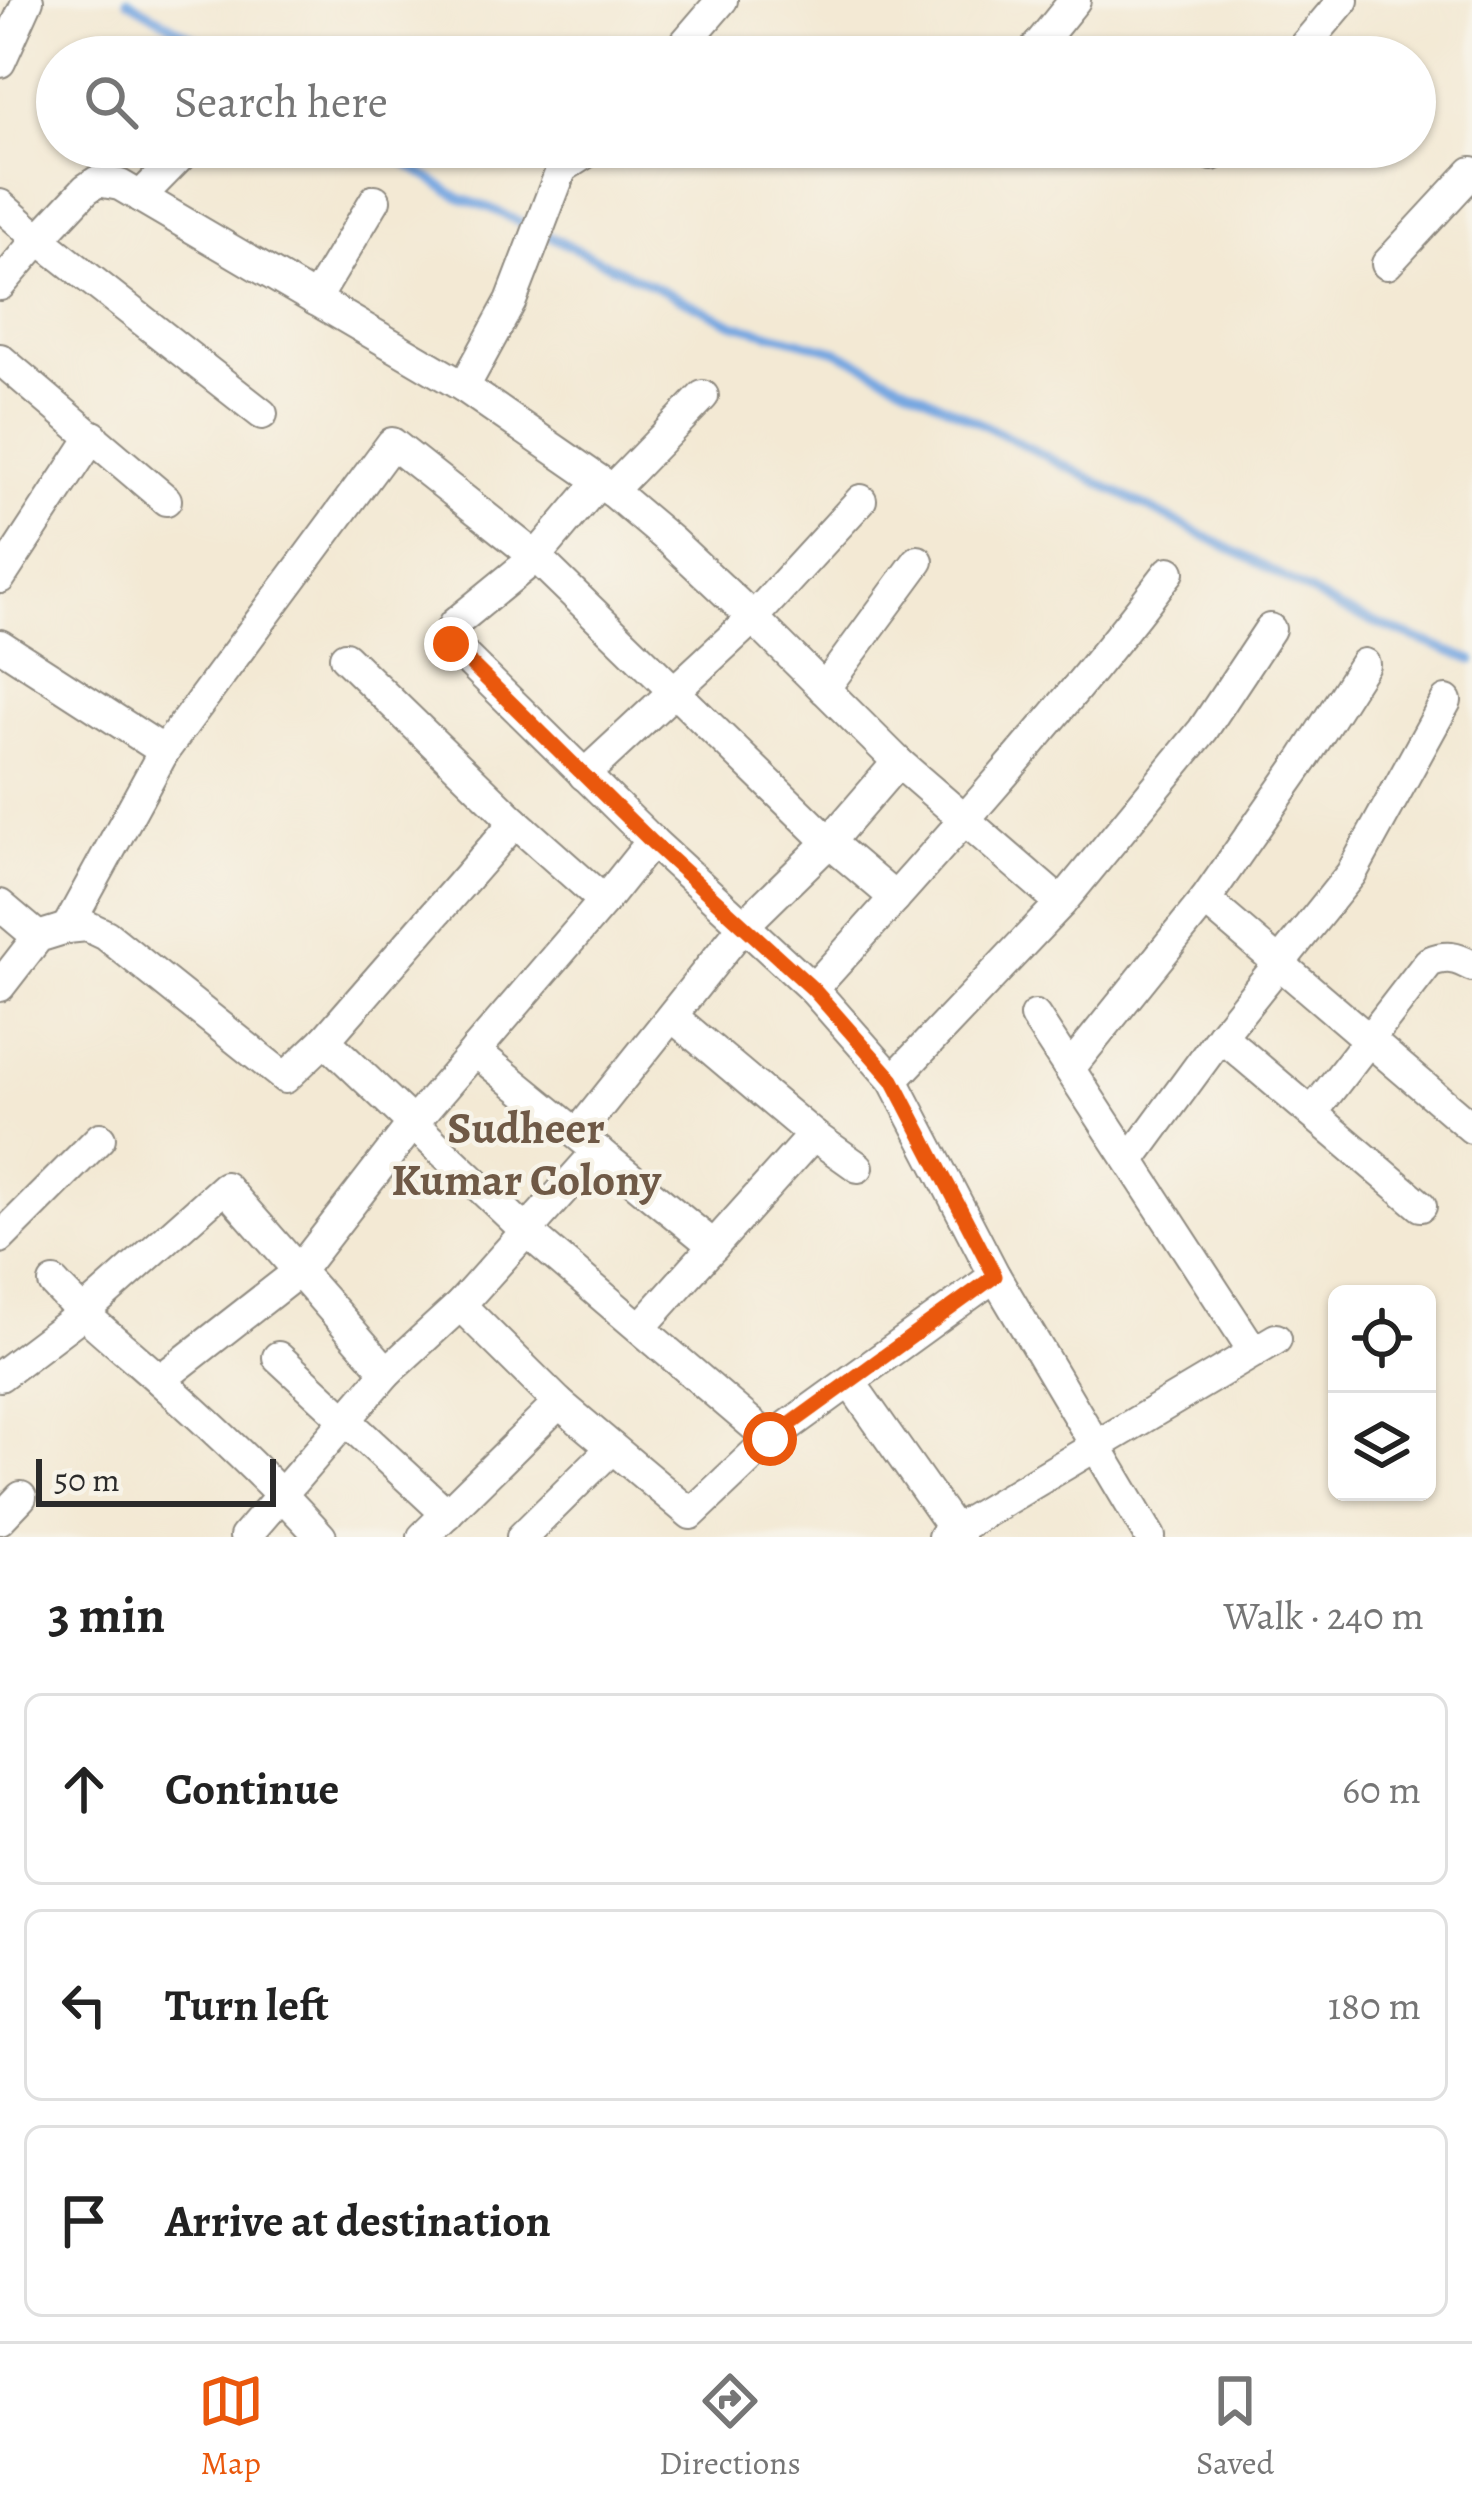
<!DOCTYPE html>
<html lang="en">
<head>
<meta charset="utf-8">
<style>
  body { margin:0; font-family:Alegreya,serif; background:#f2f2f2; color:#222 }
  .controls { position:absolute; right:36px; bottom:36px; display:grid; overflow:hidden; border-radius:18px; box-shadow:0 3px 9px #0004 }
  .controls button { width:108px; height:108px; display:grid; place-items:center; padding:0; border:0; border-bottom:3px solid #e0e0e0; background:#fff; color:#222; font:60px sans-serif }
  .scale { position:absolute; left:36px; bottom:30px; width:240px; box-sizing:border-box; padding-left:12px; border:6px solid #2b2b2b; border-top:0; font-size:33px; line-height:42px; white-space:nowrap; color:#2b2b2b; -webkit-text-stroke:9px #f7f3e8; paint-order:stroke }
  .stop { position:absolute; width:36px; height:36px; margin:-27px; border:9px solid #ea580c; border-radius:50%; background:#fff }
  .stop.end { background:#ea580c; border-color:#fff; box-shadow:0 3px 12px #0008 }
  .list { margin:0; padding:0; list-style:none }
  h2 { display:flex; justify-content:space-between; align-items:center; height:156px; margin:0; padding:0 48px; font-size:51px }
  h2 small { font-size:39px; font-weight:400; color:#767676 }
  .list li { display:grid; grid-template-columns:78px 1fr auto; gap:36px; align-items:center; box-sizing:border-box; height:192px; margin:0 24px 24px; padding:0 24px; border:3px solid #e0e0e0; border-radius:18px }
  .list b { display:block; font-size:45px; white-space:nowrap }
  .list em { font-size:39px; font-style:normal; color:#767676 }
  .icon { flex:none; width:66px; height:66px; fill:none; stroke:currentColor; stroke-width:2; stroke-linecap:round; stroke-linejoin:round }
  .map { position:relative; flex:none; width:1472px; height:1537px; overflow:hidden }
  .search { position:absolute; background:#fff; box-shadow:0 3px 9px #0004; left:36px; right:36px; top:36px; height:132px; display:flex; align-items:center; gap:30px; box-sizing:border-box; padding:0 42px; border-radius:66px; color:#767676; font-size:45px }
  .sheet { height:804px; background:#fff }
  nav { display:flex; justify-content:space-around; align-items:center; box-sizing:border-box; height:168px; border-top:3px solid #e0e0e0; background:#fff; font-size:33px; color:#767676 }
  nav a { display:grid; justify-items:center; gap:6px }
  nav .on { color:#ea580c }
  .map>svg:first-child { display:block }
  .lines { fill:none; stroke-linecap:round; stroke-linejoin:round }
  .stream { stroke:#77a7e1; stroke-width:9 }
  .minor-casing { stroke:#8f8a80; stroke-width:34 }
  .minor { stroke:#fff; stroke-width:30 }
  .route { stroke:#ea580c; stroke-width:15 }
  .labels { text-anchor:middle; stroke-width:9; stroke-linejoin:round; paint-order:stroke }
  .neighbourhood-label { font-size:45px; font-weight:bold; fill:#6f5946; stroke:#f7f3e8 }
</style>
</head>
<body>
<div class="map">
<svg width="1472" height="1537" viewBox="0 0 1472 1537">
  <rect width="100%" height="100%" fill="#f7f3e8"/>
  <filter id="ink" filterUnits="userSpaceOnUse"><feTurbulence type="fractalNoise" baseFrequency=".00833" numOctaves="2"/><feDisplacementMap in="SourceGraphic" scale="24" xChannelSelector="R" yChannelSelector="G"/><feConvolveMatrix kernelMatrix="1 2 1 2 8 2 1 2 1" color-interpolation-filters="sRGB"/></filter>
  <filter id="wash" filterUnits="userSpaceOnUse"><feTurbulence type="fractalNoise" baseFrequency=".004" numOctaves="4" result="noise"/><feDisplacementMap in="SourceGraphic" scale="48" xChannelSelector="R" yChannelSelector="G"/><feGaussianBlur stdDeviation="2.7" result="paint"/><feColorMatrix in="noise" values="0 0 0 0 0 0 0 0 0 0 0 0 0 0 0 0 0 1.4 0 .05"/><feComposite in="paint" operator="in"/></filter>
  <g filter="url(#wash)">
    <rect width="100%" height="100%" fill="#f3e9d4"/>
    <g class="lines">
      <g class="stream">
        <path d="M 127,0 L 227,57"/>
        <path d="M 381,147 L 460,198 L 490,208 L 734,324 L 837,351 L 1254,561 L 1340,609 L 1472,660"/>
      </g>
    </g>
  </g>
  <g filter="url(#ink)">
    <g class="lines">
      <g class="minor-casing">
        <g id="minor">
          <path d="M 1037,47 L 1075,0"/>
          <path d="M 673,57 L 722,0"/>
          <path d="M 1295,57 L 1343,0"/>
          <path d="M 0,62 L 28,0"/>
          <path d="M 595,147 L 562,168 L 511,301 L 464,387 L 600,481 L 671,541 L 753,618 L 861,500"/>
          <path d="M 1212,155 L 1219,147"/>
          <path d="M 140,197 L 189,147"/>
          <path d="M 0,205 L 39,239 L 86,189 L 98,181 L 120,185 L 464,387"/>
          <path d="M 1387,264 L 1472,172"/>
          <path d="M 0,285 L 39,239 L 262,414"/>
          <path d="M 315,300 L 375,200"/>
          <path d="M 0,359 L 166,500"/>
          <path d="M 600,481 L 536,557 L 454,624 L 449,634 L 451,643 L 652,841 L 813,989 L 893,1080 L 995,1276 L 1150,1537"/>
          <path d="M 611,491 L 703,396"/>
          <path d="M 0,578 L 93,436"/>
          <path d="M 0,645 L 164,751"/>
          <path d="M 345,657 L 515,822 L 604,901"/>
          <path d="M 824,689 L 918,561"/>
          <path d="M 584,775 L 753,618 L 898,762 L 1061,903"/>
          <path d="M 515,822 L 325,1040 L 526,1231 L 770,1439"/>
          <path d="M 1205,900 L 1303,760 L 1364,664"/>
          <path d="M 0,905 L 38,937"/>
          <path d="M 67,928 L 164,751 L 392,443 L 536,557 L 829,842 L 895,898"/>
          <path d="M 0,986 L 38,937 L 67,928 L 87,926 L 106,935 L 285,1078 L 325,1040"/>
          <path d="M 813,989 C 936,853 1058,717 1169,572"/>
          <path d="M 1035,1016 L 1254,1352"/>
          <path d="M 1221,1036 L 1421,1206"/>
          <path d="M 475,1051 L 714,1246"/>
          <path d="M 1070,1068 L 1205,900 L 1472,1128"/>
          <path d="M 893,1080 L 1061,903 L 1203,730 L 1270,629"/>
          <path d="M 1312,1113 L 1429,962 C 1446,955 1456,957 1472,966"/>
          <path d="M 578,1133 L 744,925 L 829,842 L 898,762"/>
          <path d="M 813,1135 L 858,1167"/>
          <path d="M 1130,1160 L 1221,1036 L 1351,874 L 1446,701"/>
          <path d="M 0,1238 L 100,1138"/>
          <path d="M 54,1283 C 87,1320 126,1349 163,1383 C 218,1432 272,1482 321,1537"/>
          <path d="M 460,1305 L 559,1403 L 691,1514 L 770,1439 L 995,1276"/>
          <path d="M 641,1327 L 813,1135 L 673,1017"/>
          <path d="M 278,1357 L 447,1514"/>
          <path d="M 0,1376 L 82,1314 L 225,1187 L 387,1372"/>
          <path d="M 160,1380 L 298,1272 L 414,1122 L 604,901 L 652,841"/>
          <path d="M 850,1382 L 959,1537"/>
          <path d="M 0,1519 L 21,1497"/>
          <path d="M 245,1537 L 387,1372 L 460,1305 L 598,1151"/>
          <path d="M 423,1537 L 559,1403"/>
          <path d="M 522,1537 L 612,1448"/>
          <path d="M 943,1537 L 1276,1339"/>
        </g>
      </g>
      <use href="#minor" class="minor"/>
    </g>
  </g>
  <g class="lines" filter="url(#ink)">
    <path class="route" d="M 451,644 L 652,842 L 813,989 L 893,1080 L 995,1276 L 770,1439"/>
  </g>
  <g class="labels">
    <g class="neighbourhood-label">
      <text x="526" y="1143">Sudheer<tspan x="526" dy="52">Kumar Colony</tspan></text>
    </g>
  </g>
</svg>
<div class="controls">
<button><svg class="icon" aria-label="locate" viewBox="0 0 24 24"><circle cx="12" cy="12" r="6"/><path d="M12 2v4M12 18v4M2 12h4M18 12h4"/></svg></button>
<button><svg class="icon" aria-label="layers" viewBox="0 0 24 24"><path d="M12 4l9 5-9 5-9-5zM3 14l9 5 9-5"/></svg></button>
</div>
<div class="scale">50 m</div>
<div class="stop" style="left:770px;top:1439px"></div>
<div class="stop end" style="left:451px;top:644px"></div>
<div class="search"><svg class="icon" aria-label="search" viewBox="0 0 24 24"><circle cx="10" cy="10" r="6"/><path d="M15 15l6 6"/></svg>Search here</div>
</div>
<section class="sheet">
<h2>3 min<small>Walk · 240 m</small></h2>
<ul class="list">
<li><svg class="icon" aria-label="ahead" viewBox="0 0 24 24"><path d="M12 20V5M6 11l6-6 6 6"/></svg><div><b>Continue</b></div><em>60 m</em></li>
<li><svg class="icon" aria-label="left" viewBox="0 0 24 24"><path d="M17 20v-9H6M10 6l-5 5 5 5"/></svg><div><b>Turn left</b></div><em>180 m</em></li>
<li><svg class="icon" aria-label="arrive" viewBox="0 0 24 24"><path d="M6 21V4h12l-3 4 3 4H6"/></svg><div><b>Arrive at destination</b></div></li>
</ul>
</section>
<nav>
<a class="on"><svg class="icon" aria-label="map" viewBox="0 0 24 24"><path d="M3 6l6-2 6 2 6-2v14l-6 2-6-2-6 2zM9 4v14M15 6v14"/></svg>Map</a>
<a><svg class="icon" aria-label="directions" viewBox="0 0 24 24"><path d="M12 3l9 9-9 9-9-9zM9 14v-3h6M13 9l2 2-2 2"/></svg>Directions</a>
<a><svg class="icon" aria-label="saved" viewBox="0 0 24 24"><path d="M7 4h10v16l-5-4-5 4z"/></svg>Saved</a>
</nav>
</body>
</html>
